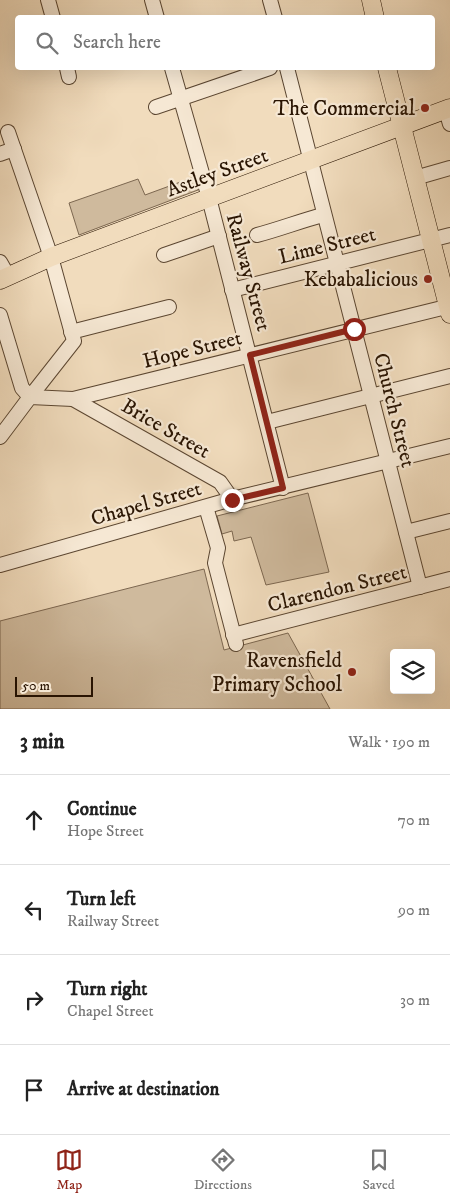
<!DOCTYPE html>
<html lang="en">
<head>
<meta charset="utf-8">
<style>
  body { margin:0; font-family:"IM FELL DW Pica",serif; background:#f2f2f2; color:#222 }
  .controls { position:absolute; right:15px; bottom:15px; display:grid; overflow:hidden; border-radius:5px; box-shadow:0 5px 20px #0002 }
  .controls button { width:45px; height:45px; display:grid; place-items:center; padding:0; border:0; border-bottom:1px solid #e0e0e0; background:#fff; color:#222; font:25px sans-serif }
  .scale { position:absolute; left:15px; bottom:12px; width:78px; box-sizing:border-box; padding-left:5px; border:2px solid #291402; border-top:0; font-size:14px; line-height:18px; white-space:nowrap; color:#291402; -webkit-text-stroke:4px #f6e8d4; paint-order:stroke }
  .stop { position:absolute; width:15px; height:15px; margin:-11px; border:4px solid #8f2418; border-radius:50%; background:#fff }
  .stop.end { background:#8f2418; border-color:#fff; box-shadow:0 1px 5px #0008 }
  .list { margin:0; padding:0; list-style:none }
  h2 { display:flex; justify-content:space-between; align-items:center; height:65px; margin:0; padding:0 20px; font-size:21px }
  h2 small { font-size:16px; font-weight:400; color:#767676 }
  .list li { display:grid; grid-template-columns:32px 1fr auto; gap:15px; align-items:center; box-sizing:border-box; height:90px; padding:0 20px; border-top:1px solid #e0e0e0 }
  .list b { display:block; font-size:19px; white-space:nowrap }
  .list p { margin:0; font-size:16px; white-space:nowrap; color:#767676 }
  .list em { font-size:16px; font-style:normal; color:#767676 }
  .icon { flex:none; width:28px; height:28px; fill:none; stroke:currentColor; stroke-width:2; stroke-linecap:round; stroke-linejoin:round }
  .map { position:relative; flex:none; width:450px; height:709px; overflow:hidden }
  .search { position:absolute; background:#fff; box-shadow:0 5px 20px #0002; left:15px; right:15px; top:15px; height:55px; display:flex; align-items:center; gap:12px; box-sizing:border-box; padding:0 18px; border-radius:5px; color:#767676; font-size:19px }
  .sheet { height:425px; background:#fff }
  nav { display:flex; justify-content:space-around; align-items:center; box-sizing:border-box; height:70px; border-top:1px solid #e0e0e0; background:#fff; font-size:14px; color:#767676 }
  nav a { display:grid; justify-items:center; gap:2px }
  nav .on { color:#8f2418 }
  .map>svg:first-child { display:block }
  .green { fill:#cfba9d; stroke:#7c6750 }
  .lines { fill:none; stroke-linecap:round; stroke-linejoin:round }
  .minor-casing { stroke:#5b4631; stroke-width:16 }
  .major-casing { stroke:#291402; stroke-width:19 }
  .minor { stroke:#f6e8d4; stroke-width:14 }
  .major { stroke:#f1dcbd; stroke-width:18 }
  .route { stroke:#8f2418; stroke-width:6 }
  .poi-dot { fill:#8f2418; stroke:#f6e8d4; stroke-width:2 }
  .labels { text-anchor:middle; stroke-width:4.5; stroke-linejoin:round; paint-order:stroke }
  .poi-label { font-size:21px; fill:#291402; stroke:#f6e8d4; text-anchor:end }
  .street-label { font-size:21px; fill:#291402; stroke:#f6e8d4 }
</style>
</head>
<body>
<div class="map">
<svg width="450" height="709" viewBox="0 0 450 709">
  <rect width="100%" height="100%" fill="#f1dcbd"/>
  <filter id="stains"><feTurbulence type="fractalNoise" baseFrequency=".004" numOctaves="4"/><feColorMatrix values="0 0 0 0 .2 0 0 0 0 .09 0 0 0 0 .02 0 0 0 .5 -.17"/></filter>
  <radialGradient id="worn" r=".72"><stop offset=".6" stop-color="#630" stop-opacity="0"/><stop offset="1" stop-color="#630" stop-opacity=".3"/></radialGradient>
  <g class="green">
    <path d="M 194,177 L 198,190 L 79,235 L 69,203 L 138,179 L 145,195 Z"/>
    <path d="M 308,493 L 329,572 L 266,585 L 251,537 L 234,541 L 232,531 L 222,534 L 217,516 Z"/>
    <path d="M 204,569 L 224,650 L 288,633 L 330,709 L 0,709 L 0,621 Z"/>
  </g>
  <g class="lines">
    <g class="minor-casing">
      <g id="minor">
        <path d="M 48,0 L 53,18"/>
        <path d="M 152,0 L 157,18"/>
        <path d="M 270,0 L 275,18"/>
        <path d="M 67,68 L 69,77"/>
        <path d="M 172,68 L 209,198 L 283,488"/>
        <path d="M 287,68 L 420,587"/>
        <path d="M 156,107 L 270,68"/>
        <path d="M 446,110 L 450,124"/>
        <path d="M 0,154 L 14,149"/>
        <path d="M 415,178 L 450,168"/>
        <path d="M 257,235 C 280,229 300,221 323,215"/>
        <path d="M 164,255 L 219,236"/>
        <path d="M 0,262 L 8,276"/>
        <path d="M 232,290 L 450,235"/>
        <path d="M 0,315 L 22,388 L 30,397 L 74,341 L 51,257 L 8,132"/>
        <path d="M 71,332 L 169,307"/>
        <path d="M 73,399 L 220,482 L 232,499"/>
        <path d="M 267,422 L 450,376"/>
        <path d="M 0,437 L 30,397 L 73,399 L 450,306"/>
        <path d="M 206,507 L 218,548 L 215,563 L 236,644"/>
        <path d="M 406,532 L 450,521"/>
        <path d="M 0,565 L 232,499 L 450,446"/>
        <path d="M 233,635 L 450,579"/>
      </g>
    </g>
    <g class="major-casing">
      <g id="major">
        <path d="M 371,0 L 375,18"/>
        <path d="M 387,68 L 450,314"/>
        <path d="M 0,280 L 51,257 L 450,108"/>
      </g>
    </g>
    <use href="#minor" class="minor"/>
    <use href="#major" class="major"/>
  </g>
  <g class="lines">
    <path class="route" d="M 232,500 L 283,488 L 250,355 L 354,329"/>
  </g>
  <g class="poi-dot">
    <circle cx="425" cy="108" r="5"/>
    <circle cx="428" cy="279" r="5"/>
    <circle cx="352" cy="672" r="5"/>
  </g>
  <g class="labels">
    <g class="poi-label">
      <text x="415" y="115">The Commercial</text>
      <text x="418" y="286">Kebabalicious</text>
      <text x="342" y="667">Ravensfield<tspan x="342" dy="24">Primary School</tspan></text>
    </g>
    <g class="street-label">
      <text transform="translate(217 172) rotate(-20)" y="7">Astley Street</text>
      <text transform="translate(327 245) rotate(-14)" y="7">Lime Street</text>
      <text transform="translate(249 272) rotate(75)" y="7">Railway Street</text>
      <text transform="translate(192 349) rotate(-14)" y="7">Hope Street</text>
      <text transform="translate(395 410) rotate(76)" y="7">Church Street</text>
      <text transform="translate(166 428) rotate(30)" y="7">Brice Street</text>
      <text transform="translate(146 503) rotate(-16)" y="7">Chapel Street</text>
      <text transform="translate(337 588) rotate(-14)" y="7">Clarendon Street</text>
    </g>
  </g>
  <rect width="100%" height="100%" filter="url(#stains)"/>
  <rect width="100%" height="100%" fill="url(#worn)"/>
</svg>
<div class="controls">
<button><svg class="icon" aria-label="layers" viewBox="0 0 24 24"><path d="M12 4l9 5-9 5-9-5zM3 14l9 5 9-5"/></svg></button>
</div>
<div class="scale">50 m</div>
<div class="stop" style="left:354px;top:329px"></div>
<div class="stop end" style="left:232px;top:500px"></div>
<div class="search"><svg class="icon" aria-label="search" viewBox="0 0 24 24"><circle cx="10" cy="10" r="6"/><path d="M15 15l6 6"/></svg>Search here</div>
</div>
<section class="sheet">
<h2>3 min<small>Walk · 190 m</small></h2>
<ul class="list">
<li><svg class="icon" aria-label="ahead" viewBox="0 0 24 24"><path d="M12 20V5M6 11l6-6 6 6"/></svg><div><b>Continue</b><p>Hope Street</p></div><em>70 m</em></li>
<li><svg class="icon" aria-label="left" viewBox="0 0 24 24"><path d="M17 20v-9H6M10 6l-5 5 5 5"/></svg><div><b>Turn left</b><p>Railway Street</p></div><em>90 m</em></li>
<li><svg class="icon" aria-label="right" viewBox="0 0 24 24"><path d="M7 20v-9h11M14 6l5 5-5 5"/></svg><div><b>Turn right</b><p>Chapel Street</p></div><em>30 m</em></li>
<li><svg class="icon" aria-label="arrive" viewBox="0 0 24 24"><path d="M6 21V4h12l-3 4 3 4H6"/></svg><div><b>Arrive at destination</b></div></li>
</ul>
</section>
<nav>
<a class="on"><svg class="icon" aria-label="map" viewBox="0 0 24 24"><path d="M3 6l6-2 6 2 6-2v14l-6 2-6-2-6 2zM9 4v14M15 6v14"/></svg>Map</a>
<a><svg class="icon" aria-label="directions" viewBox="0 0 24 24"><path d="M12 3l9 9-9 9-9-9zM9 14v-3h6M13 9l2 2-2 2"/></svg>Directions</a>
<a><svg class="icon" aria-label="saved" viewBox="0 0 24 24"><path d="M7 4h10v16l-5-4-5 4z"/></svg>Saved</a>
</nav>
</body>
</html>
